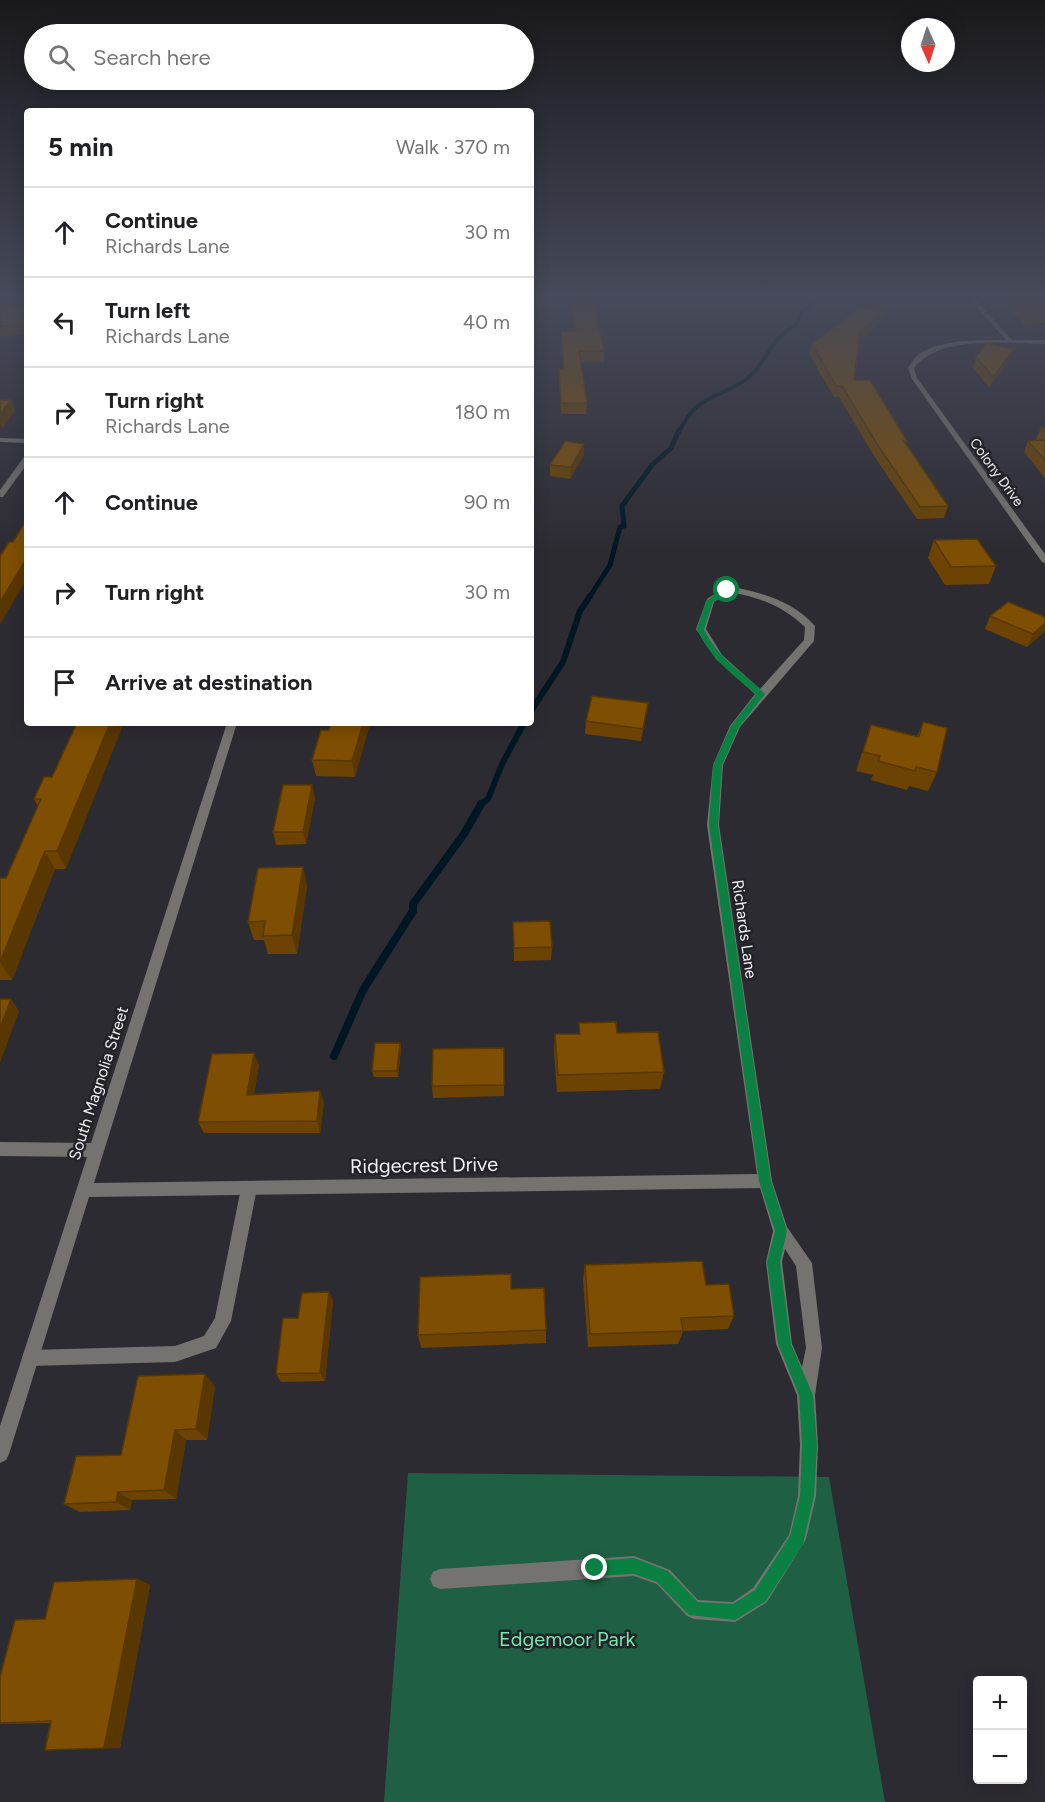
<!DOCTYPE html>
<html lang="en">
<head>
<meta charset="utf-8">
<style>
  body { margin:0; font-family:Figtree,sans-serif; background:#f6f6f6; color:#202124 }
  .controls { position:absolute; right:18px; bottom:18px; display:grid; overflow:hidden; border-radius:6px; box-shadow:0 3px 15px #0003 }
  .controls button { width:54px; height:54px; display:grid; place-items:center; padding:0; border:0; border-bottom:2px solid #e0e0e0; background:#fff; color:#202124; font:30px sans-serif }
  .compass { position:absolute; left:901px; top:18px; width:54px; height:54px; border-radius:50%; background:#fff; box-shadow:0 3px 15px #0003; rotate:177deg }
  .stop { position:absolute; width:18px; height:18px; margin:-14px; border:4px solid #0b8043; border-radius:50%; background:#fff }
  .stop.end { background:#0b8043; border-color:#fff; box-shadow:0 2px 6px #0008 }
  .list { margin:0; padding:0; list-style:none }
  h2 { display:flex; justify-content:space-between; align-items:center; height:78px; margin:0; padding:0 24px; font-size:26px }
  h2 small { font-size:20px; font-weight:400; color:#757577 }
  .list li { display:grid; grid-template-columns:39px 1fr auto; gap:18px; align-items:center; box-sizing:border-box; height:90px; padding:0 24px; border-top:2px solid #e0e0e0 }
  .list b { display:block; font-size:22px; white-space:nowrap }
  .list p { margin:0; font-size:20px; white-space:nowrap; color:#757577 }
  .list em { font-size:20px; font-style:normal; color:#757577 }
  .icon { flex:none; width:33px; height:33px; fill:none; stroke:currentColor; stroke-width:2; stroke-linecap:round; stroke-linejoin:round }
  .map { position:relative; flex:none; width:1045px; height:1802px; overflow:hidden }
  .search { position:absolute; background:#fff; box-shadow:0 3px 15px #0003; left:24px; top:24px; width:510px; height:66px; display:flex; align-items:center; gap:15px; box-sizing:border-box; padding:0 21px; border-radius:33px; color:#757577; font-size:22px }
  .panel { position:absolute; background:#fff; box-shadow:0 3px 15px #0003; left:24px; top:108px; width:510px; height:618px; border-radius:6px }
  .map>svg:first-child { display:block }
  .green { fill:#1f5f43 }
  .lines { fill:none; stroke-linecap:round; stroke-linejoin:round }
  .stream-far3 { stroke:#001723; stroke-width:4 }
  .stream-far2 { stroke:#001723; stroke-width:5 }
  .stream-far1 { stroke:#001723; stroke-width:6 }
  .stream { stroke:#001723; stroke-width:8 }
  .service { fill:#757370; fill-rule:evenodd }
  .minor { fill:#757370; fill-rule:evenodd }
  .wall { fill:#6c4302 }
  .shaded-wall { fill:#583701 }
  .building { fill:#7e4e02; stroke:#583701; stroke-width:1.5 }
  .route { fill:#0b8043 }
  .labels { text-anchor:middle; stroke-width:5; stroke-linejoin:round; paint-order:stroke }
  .far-street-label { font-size:14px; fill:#f0eff3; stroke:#232228 }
  .street-label { font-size:16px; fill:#f0eff3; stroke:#232228 }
  .near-street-label { font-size:20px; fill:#f0eff3; stroke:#232228 }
  .near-park-label { font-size:20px; fill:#75e7b1; stroke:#232228 }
</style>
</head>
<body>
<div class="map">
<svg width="1045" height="1802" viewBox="0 0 1045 1802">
  <rect width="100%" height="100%" fill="#2d2b32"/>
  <path class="green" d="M 408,1473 L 829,1477 L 885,1802 L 384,1802 Z"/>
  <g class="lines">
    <path class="stream-far3" d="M 679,432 C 698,391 722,400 750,376 C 771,357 768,340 796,325 L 801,313 L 818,299"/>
    <path class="stream-far2" d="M 589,598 L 610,565 L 620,527 L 624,526 L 622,506 L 652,465 L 671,448 L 679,430"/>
    <g class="stream-far1">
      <path d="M 531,711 L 563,662 L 580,611 L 590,596"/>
      <path d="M 480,805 L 488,799 L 502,764 L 524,723"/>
    </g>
    <path class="stream" d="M 334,1056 L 363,990 L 413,911 L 413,904 L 464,834 L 481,804"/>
    <g class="service">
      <path d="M 765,1174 L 770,1176 L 772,1181 L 787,1227 L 812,1263 L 822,1348 L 815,1395 L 818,1445 L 816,1496 L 806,1539 L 767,1602 L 735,1622 L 694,1619 L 687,1616 L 657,1584 L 634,1576 L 440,1589 L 433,1586 L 430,1579 L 433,1572 L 440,1569 L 634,1556 L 670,1570 L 698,1600 L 733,1602 L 753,1588 L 789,1535 L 798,1496 L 800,1445 L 797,1395 L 776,1344 L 766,1262 L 773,1231 L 758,1181 L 760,1176 ZM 785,1249 L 796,1266 L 806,1348 L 802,1367 L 792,1344 L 782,1262 Z"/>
      <path d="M 249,1181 L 254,1183 L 257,1188 L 231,1321 L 216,1348 L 175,1362 L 30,1366 L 24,1364 L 22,1358 L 24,1352 L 30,1350 L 175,1346 L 204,1336 L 215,1318 L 241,1188 L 244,1183 Z"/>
    </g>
    <g class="minor">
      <path d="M 969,299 L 975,299 L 1012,340 L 1045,340 L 1045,344 C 1007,343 939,335 914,368 L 917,378 L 1045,554 L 1045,563 L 1042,562 L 912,379 L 908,368 C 911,364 913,359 917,356 C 936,339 981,340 1006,340 Z"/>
      <path d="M 0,438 L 27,439 L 27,443 L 0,442 Z"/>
      <path d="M 24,457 L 27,457 L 27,464 L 3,497 L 0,497 L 0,490 Z"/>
      <path d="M 727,586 C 760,592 792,600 815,626 L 814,641 L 740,727 L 723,765 L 719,825 L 772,1181 L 770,1186 L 765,1188 L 89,1197 L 9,1454 L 6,1460 L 0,1463 L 0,1426 L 87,1157 L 0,1156 L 0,1142 L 91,1143 L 227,723 L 237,723 L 94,1183 L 757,1174 L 707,825 L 713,765 L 730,726 L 755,694 L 716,659 L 696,629 L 707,599 ZM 729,592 C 759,597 783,606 805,627 L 804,640 L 760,689 L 722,655 L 706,629 L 714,602 Z"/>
    </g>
  </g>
  <g class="wall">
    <path d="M 0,299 L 27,299 L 27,335 L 0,336 Z"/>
    <path d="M 573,299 L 606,299 L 598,306 L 595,306 L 604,351 L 604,362 L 580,362 L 587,403 L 586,414 L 561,414 L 559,380 L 559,369 L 563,369 L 561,343 L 561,332 L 574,331 L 572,316 L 572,306 L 574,306 Z"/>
    <path d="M 1006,299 L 1045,299 L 1045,323 L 1023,324 L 1004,304 Z"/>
    <path d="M 883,312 L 881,323 L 859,340 L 854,380 L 907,441 L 906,443 L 948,506 L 944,518 L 917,519 L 874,456 L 839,397 L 834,397 L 809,354 L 812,344 Z"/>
    <path d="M 976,357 L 1010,359 L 989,388 L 973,367 Z"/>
    <path d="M 1041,428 L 1045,428 L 1045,478 L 1024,452 L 1028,441 L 1037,440 L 1036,439 Z"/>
    <path d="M 584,444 L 584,455 L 570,479 L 550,476 L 550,465 Z"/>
    <path d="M 934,540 L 996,566 L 989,584 L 945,585 L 928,558 Z"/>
    <path d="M 990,616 L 1045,617 L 1045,629 L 1044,632 L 1027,647 L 985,629 Z"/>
    <path d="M 646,716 L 641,741 L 585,734 L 586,721 Z"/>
    <path d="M 923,722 L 937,772 L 928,791 L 909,786 L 907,790 L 871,780 L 873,775 L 856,771 L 871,725 L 917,737 Z"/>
    <path d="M 370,723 L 355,777 L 316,776 L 312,760 L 329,730 Z"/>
    <path d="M 44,777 L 66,869 L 55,869 L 12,980 L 0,980 L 0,878 L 6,878 L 38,806 L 34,799 Z"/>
    <path d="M 312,785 L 315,798 L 306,844 L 276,845 L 273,832 Z"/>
    <path d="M 303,867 L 307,886 L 297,954 L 268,954 L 264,940 L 254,940 L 248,922 Z"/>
    <path d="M 513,922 L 552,947 L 551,960 L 514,961 Z"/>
    <path d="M 579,1023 L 617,1033 L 664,1072 L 660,1089 L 557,1092 L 554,1052 L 555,1034 L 579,1034 Z"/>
    <path d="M 400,1043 L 401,1049 L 398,1077 L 374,1077 L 372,1071 Z"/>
    <path d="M 504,1048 L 504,1096 L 433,1098 L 432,1086 Z"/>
    <path d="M 259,1065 L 254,1094 L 320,1091 L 324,1103 L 320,1133 L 204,1133 L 198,1122 Z"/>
    <path d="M 585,1265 L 706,1285 L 734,1316 L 728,1329 L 683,1331 L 678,1344 L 588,1347 L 583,1279 Z"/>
    <path d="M 511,1289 L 546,1330 L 546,1343 L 421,1348 L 418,1335 Z"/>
    <path d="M 329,1292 L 333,1301 L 325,1381 L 281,1382 L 276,1374 Z"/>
    <path d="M 215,1386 L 207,1440 L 186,1440 L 176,1499 L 132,1500 L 130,1510 L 80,1512 L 64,1504 L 121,1455 Z"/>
    <path d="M 137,1579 L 150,1585 L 120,1748 L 45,1750 L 51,1723 L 0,1724 L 0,1677 L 45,1619 Z"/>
  </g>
  <g class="shaded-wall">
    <path d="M 598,299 L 606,299 L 598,306 Z"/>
    <path d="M 883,312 L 881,323 L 857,341 L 860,331 Z"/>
    <path d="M 1014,349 L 1010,359 L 989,388 L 993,377 Z"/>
    <path d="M 11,400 L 15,411 L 2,429 L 0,425 L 0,414 Z"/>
    <path d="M 584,444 L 584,455 L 570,479 L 571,467 Z"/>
    <path d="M 27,558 L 27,579 L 0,624 L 0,602 Z"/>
    <path d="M 1045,623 L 1045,629 L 1044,632 L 1027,647 L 1033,634 Z"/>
    <path d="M 648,703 L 646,716 L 641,741 L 643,729 Z"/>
    <path d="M 110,723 L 124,723 L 66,869 L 57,851 Z"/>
    <path d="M 363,723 L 370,723 L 355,777 L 352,761 Z"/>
    <path d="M 312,785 L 315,798 L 306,844 L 303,832 Z"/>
    <path d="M 45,851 L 55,869 L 12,980 L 0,962 Z"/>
    <path d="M 303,867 L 307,886 L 297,954 L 292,935 Z"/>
    <path d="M 11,999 L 19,1011 L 0,1063 L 0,1028 Z"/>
    <path d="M 400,1043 L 401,1049 L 398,1077 L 397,1071 Z"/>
    <path d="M 254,1053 L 259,1065 L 252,1106 L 247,1095 Z"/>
    <path d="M 320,1091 L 324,1103 L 320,1133 L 317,1121 Z"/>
    <path d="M 329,1292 L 333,1301 L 325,1381 L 320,1373 Z"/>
    <path d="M 205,1374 L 215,1386 L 207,1440 L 196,1429 Z"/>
    <path d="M 175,1430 L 186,1440 L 176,1499 L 164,1490 Z"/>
    <path d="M 118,1492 L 132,1500 L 130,1510 L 116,1502 Z"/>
    <path d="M 137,1579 L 150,1585 L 120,1748 L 104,1748 Z"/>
  </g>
  <g class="building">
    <path d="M 0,299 L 27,299 L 27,325 L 0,326 L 0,307 L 24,307 L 26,301 Z"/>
    <path d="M 575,299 L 594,299 L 604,351 L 579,351 L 587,403 L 561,403 L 559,369 L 564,369 L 561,332 L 576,331 L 576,333 L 572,306 L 576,306 Z"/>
    <path d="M 1012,299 L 1045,299 L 1045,313 L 1026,313 Z"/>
    <path d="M 860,308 L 883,312 L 860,331 L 854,380 L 870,380 L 907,441 L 904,441 L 948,506 L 920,507 L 877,444 L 842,386 L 836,386 L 812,344 Z"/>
    <path d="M 986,343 L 1014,349 L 993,377 L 976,357 Z"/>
    <path d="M 0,400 L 11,400 L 0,414 Z"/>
    <path d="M 1041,428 L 1045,428 L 1045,433 Z"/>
    <path d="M 1045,440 L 1045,460 L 1028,441 Z"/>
    <path d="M 565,441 L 584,444 L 571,467 L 550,465 Z"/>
    <path d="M 27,519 L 27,558 L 0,602 L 0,556 L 9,542 L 13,542 Z"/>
    <path d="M 977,539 L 996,566 L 951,567 L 934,540 Z"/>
    <path d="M 1008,602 L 1045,617 L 1045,623 L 1033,634 L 990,616 Z"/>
    <path d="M 592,696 L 648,703 L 643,729 L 586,721 Z"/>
    <path d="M 923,722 L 947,728 L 937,772 L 916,767 L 915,771 L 878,761 L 880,756 L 863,752 L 871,725 L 919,737 Z"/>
    <path d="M 77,723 L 110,723 L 57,851 L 45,851 L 0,962 L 0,878 L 6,878 L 41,799 L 34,799 L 44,777 L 52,777 Z"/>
    <path d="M 331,723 L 363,723 L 352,761 L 312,760 L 321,730 L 329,730 Z"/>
    <path d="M 283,785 L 312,785 L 303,832 L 273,832 Z"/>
    <path d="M 303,867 L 292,935 L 263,936 L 265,921 L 248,922 L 258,868 Z"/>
    <path d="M 550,921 L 552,947 L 514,948 L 513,922 Z"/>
    <path d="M 0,999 L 11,999 L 0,1028 Z"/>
    <path d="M 616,1022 L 617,1033 L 658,1032 L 664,1072 L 558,1075 L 555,1034 L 580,1034 L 579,1023 Z"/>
    <path d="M 375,1043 L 400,1043 L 397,1071 L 372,1071 Z"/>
    <path d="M 504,1048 L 504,1085 L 432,1086 L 433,1049 Z"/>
    <path d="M 254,1053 L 247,1095 L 320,1091 L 317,1121 L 198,1122 L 212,1054 Z"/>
    <path d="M 702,1261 L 706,1285 L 729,1284 L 734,1316 L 681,1318 L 683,1331 L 590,1334 L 585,1265 Z"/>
    <path d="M 511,1274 L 511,1289 L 544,1288 L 546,1330 L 418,1335 L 420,1277 Z"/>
    <path d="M 329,1292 L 320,1373 L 276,1374 L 283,1318 L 298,1318 L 302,1293 Z"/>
    <path d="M 205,1374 L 196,1429 L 175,1430 L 164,1490 L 118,1492 L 116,1502 L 64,1504 L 76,1456 L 121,1455 L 138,1376 Z"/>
    <path d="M 137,1579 L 104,1748 L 45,1750 L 51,1721 L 0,1723 L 0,1677 L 15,1620 L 45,1619 L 54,1582 Z"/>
  </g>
  <linearGradient id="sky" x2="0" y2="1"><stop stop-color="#19181c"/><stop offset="0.54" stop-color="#464a5a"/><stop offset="1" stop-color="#464a5a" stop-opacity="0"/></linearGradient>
  <rect width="1045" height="551" fill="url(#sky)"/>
  <path class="route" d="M 725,588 L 731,590 L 713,602 L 704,629 C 719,661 742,670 765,694 L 739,727 L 722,765 L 718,825 L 771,1181 L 787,1231 L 780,1262 L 791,1344 L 813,1395 L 817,1445 L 814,1496 L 803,1544 L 766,1601 L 735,1620 L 689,1615 L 657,1582 L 634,1574 L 595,1576 L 589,1574 L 587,1568 L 589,1563 L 595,1561 L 634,1558 L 663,1569 L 668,1571 L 698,1602 L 733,1604 L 755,1590 L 790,1536 L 800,1496 L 802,1445 L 799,1395 L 778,1344 L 767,1262 L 775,1231 L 759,1181 L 709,825 L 713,765 L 731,726 L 756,694 C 732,674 710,658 697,629 L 706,601 Z"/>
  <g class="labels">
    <g class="far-street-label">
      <text transform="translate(997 472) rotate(54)" y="5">Colony Drive</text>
    </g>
    <g class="street-label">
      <text transform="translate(745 929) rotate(82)" y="6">Richards Lane</text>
      <text transform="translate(98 1083) rotate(-72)" y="6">South Magnolia Street</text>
    </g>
    <g class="near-street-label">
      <text transform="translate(424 1165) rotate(-1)" y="7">Ridgecrest Drive</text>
    </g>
    <g class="near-park-label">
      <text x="567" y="1646">Edgemoor Park</text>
    </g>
  </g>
</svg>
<div class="controls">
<button>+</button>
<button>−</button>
</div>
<svg class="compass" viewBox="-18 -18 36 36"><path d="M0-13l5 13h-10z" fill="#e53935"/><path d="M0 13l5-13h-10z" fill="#757577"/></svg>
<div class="stop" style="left:727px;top:590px"></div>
<div class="stop end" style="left:595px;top:1568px"></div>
<div class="search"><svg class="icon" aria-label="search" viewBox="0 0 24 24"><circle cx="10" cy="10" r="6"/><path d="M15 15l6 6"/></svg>Search here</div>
<section class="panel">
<h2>5 min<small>Walk · 370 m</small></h2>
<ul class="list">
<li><svg class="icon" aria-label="ahead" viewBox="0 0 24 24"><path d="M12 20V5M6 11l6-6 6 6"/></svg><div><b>Continue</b><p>Richards Lane</p></div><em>30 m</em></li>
<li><svg class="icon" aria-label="left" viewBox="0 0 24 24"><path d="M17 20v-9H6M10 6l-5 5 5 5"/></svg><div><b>Turn left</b><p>Richards Lane</p></div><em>40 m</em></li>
<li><svg class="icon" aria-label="right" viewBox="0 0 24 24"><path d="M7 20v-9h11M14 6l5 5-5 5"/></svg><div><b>Turn right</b><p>Richards Lane</p></div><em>180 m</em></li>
<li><svg class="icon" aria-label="ahead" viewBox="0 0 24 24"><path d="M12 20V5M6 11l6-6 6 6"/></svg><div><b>Continue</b></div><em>90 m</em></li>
<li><svg class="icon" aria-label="right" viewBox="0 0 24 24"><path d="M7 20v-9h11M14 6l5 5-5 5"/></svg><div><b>Turn right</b></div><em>30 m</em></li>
<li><svg class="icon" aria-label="arrive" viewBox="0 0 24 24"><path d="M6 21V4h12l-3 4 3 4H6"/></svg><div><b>Arrive at destination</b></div></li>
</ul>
</section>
</div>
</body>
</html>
